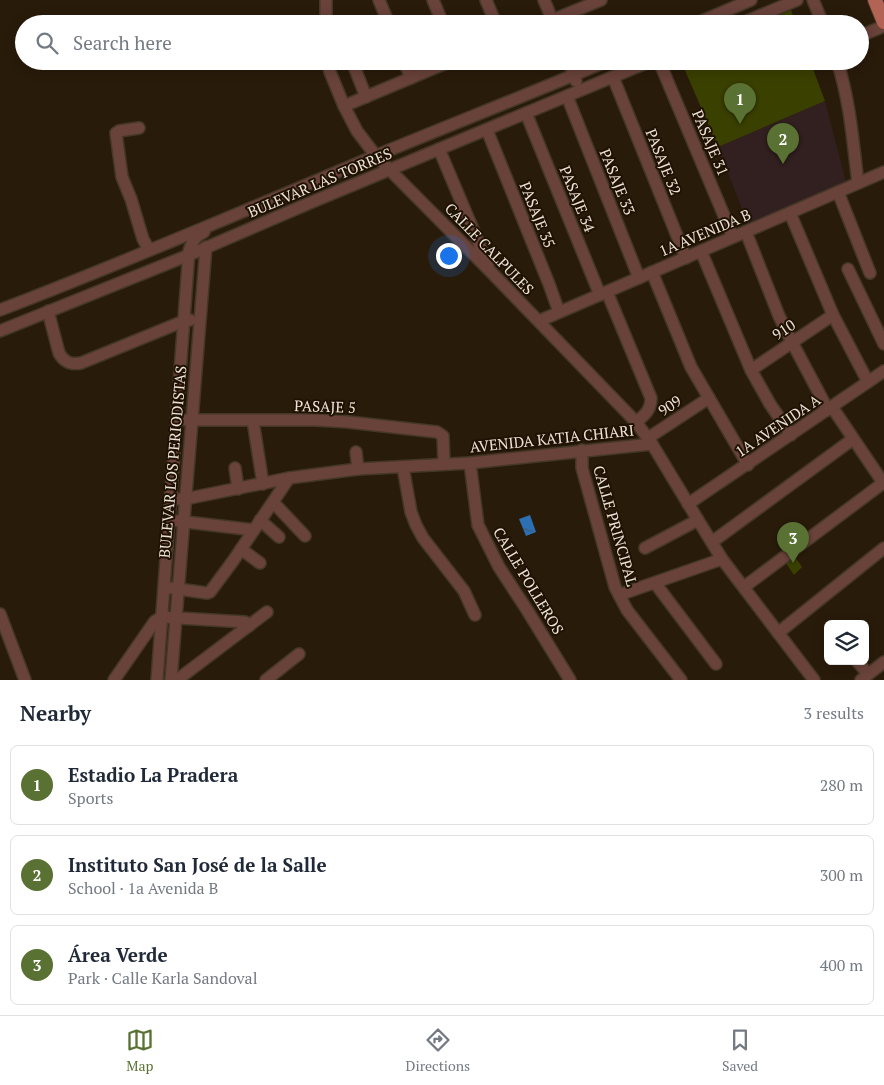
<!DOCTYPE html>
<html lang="en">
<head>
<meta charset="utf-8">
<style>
  body { margin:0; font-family:"PT Serif",serif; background:#f6f6f7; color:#1f2937 }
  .controls { position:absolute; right:15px; bottom:15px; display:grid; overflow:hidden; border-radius:8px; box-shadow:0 2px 12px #0003 }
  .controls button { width:45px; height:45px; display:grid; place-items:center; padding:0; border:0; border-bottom:1px solid #e0e1e3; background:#fff; color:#1f2937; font:25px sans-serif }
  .you { position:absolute; left:448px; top:255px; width:18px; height:18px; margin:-12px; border:4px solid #fff; border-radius:50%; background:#1a73e8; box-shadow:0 0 0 8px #1a73e833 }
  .badge { display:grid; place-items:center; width:32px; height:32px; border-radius:50%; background:#597132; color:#fff; font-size:16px; font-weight:700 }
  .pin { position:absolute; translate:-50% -41px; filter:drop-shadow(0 1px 2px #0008) }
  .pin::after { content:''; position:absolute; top:26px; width:18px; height:15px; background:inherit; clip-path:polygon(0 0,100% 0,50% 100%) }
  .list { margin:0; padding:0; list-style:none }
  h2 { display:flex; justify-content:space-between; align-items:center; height:65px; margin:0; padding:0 20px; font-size:21px }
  h2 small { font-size:16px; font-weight:400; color:#747a83 }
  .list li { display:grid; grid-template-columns:32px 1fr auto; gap:15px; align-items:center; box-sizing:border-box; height:80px; margin:0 10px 10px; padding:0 10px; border:1px solid #e0e1e3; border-radius:8px }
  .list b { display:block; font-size:19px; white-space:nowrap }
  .list p { margin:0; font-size:16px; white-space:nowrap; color:#747a83 }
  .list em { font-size:16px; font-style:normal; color:#747a83 }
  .icon { flex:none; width:28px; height:28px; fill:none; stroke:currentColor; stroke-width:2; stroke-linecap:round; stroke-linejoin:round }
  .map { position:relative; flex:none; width:884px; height:680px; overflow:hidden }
  .search { position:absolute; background:#fff; box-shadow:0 2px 12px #0003; left:15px; right:15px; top:15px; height:55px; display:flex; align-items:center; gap:12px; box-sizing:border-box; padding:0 18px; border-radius:28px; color:#747a83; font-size:19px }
  .sheet { height:335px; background:#fff }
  nav { display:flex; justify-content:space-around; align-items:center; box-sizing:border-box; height:70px; border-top:1px solid #e0e1e3; background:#fff; font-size:14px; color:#747a83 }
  nav a { display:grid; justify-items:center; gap:2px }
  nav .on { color:#597132 }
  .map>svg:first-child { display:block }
  .education { fill:#321f1f }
  .green { fill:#3a4000 }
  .water { fill:url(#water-ripples) }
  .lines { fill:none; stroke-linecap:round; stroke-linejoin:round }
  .minor-casing { stroke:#443727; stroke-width:14 }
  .major-casing { stroke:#443727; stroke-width:16 }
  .minor { stroke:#69423a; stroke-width:11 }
  .major { stroke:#b36353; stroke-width:14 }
  .labels { text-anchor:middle; stroke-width:4; stroke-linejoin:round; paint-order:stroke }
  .street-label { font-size:15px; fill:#ece2d7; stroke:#1f1203 }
</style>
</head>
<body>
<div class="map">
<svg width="884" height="680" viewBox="0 0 884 680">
  <defs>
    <pattern id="water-ripples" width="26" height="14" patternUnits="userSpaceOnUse" patternTransform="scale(1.25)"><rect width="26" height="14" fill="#2c6fb3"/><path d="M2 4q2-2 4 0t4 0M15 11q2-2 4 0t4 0" fill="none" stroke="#3a5a7a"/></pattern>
  </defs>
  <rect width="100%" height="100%" fill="#291b0a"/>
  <path class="education" d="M 825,101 L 846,182 L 748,224 L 718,147 Z"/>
  <g class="green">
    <path d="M 791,10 L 796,24 L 759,24 Z"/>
    <path d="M 681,61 L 810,61 L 825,101 L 718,147 Z"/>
    <path d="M 791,551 L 802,567 L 794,575 L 786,563 Z"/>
  </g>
  <path class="water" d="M 530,515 L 536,532 L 526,536 L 519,519 Z"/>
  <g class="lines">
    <g class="minor-casing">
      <g id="minor">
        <path d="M 379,0 L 389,24"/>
        <path d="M 433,0 L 443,24"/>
        <path d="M 486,0 L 496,24"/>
        <path d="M 544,0 L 554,24"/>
        <path d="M 813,0 L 823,24"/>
        <path d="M 326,24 L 326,0"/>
        <path d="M 543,24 L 601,0"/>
        <path d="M 695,24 L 751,0"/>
        <path d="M 740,24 L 797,0"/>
        <path d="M 860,36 L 884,26"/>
        <path d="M 327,61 L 330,72 L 344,106 L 357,131 L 376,156 L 491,272 L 636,422 L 652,444 L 698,520 L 722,559 L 814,680"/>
        <path d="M 352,61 L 366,97"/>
        <path d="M 404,61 L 411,78"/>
        <path d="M 569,61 L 576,81"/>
        <path d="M 659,61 L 733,237"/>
        <path d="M 837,61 C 850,100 853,143 858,183"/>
        <path d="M 613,77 L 686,258"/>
        <path d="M 567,96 L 639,278"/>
        <path d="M 344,106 L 451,61"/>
        <path d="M 526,113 L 600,295"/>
        <path d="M 139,128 L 119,131 L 116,133 L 122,177 L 131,199 L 143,239 L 149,250"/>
        <path d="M 487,130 L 549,284 L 559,312"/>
        <path d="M 439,149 L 488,265"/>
        <path d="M 838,192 L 870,273"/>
        <path d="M 790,213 L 833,315 L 868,382"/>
        <path d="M 746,232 L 779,316 L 792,342 L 828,410"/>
        <path d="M 701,251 L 751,370 L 770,404 L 791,435"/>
        <path d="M 848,269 L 884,344"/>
        <path d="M 652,272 L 691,367 L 748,465"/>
        <path d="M 607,292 L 651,398 C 651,410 645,415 636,422"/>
        <path d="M 0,310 C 126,262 251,208 375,156 C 452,124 530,94 607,61"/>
        <path d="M 48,311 L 59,353 C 64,362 70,365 81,363 L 184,321 L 190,320"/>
        <path d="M 539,321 L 884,172"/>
        <path d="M 0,331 L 189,255 L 312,202 L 651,61"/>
        <path d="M 751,370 L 833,315"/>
        <path d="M 832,407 L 884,484"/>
        <path d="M 186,420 L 315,420 L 348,422 L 437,432 L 443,436 L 444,464"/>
        <path d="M 253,421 L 263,484"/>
        <path d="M 648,438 L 709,398"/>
        <path d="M 582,450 L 582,468 L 615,587 L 627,610 L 681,680"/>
        <path d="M 356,452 L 358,469"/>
        <path d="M 470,463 L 478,525 L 499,567 L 527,610 L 570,680"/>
        <path d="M 403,467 L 411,512 L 416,525 L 423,538 L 464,591 L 475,615"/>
        <path d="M 235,468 L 238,489"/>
        <path d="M 170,499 L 185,499 L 289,478 L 358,469 L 470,463 L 652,444"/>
        <path d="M 273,502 L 305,536"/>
        <path d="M 688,504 L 884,371"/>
        <path d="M 260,520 L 279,537"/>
        <path d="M 178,521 L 254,530"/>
        <path d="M 712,542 L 853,439"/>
        <path d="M 645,548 L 698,520"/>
        <path d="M 241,549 L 260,563"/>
        <path d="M 655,583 L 716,664"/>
        <path d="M 744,587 L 883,483"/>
        <path d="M 171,588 L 207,593 L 210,592 L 233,561 L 289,478"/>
        <path d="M 619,595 L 722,559"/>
        <path d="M 0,614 L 25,680"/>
        <path d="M 778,633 L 884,548"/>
        <path d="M 857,661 L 868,674"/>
        <path d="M 114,680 L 155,621 L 162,617 L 245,622 L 249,626"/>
        <path d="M 157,680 L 189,251 C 192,242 195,236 204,232"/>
        <path d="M 171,680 L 206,247"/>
        <path d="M 177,680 L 267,612"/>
        <path d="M 266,680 L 299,654"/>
        <path d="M 861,680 L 884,662"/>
      </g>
    </g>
    <g class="major-casing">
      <path id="major" d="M 875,0 L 884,22"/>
    </g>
    <use href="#minor" class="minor"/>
    <use href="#major" class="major"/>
  </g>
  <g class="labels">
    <g class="street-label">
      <text transform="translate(710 143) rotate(67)" y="5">PASAJE 31</text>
      <text transform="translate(663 162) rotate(68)" y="5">PASAJE 32</text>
      <text transform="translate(617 182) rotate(68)" y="5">PASAJE 33</text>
      <text transform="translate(320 183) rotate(-23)" y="5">BULEVAR LAS TORRES</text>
      <text transform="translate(577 199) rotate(68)" y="5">PASAJE 34</text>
      <text transform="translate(537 215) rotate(68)" y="5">PASAJE 35</text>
      <text transform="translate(705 233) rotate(-23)" y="5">1A AVENIDA B</text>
      <text transform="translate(489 249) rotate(46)" y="5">CALLE CALPULES</text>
      <text transform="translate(784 330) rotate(-34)" y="5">910</text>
      <text transform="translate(670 406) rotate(-34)" y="5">909</text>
      <text transform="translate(325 407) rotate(2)" y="5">PASAJE 5</text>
      <text transform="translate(778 426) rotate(-34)" y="5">1A AVENIDA A</text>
      <text transform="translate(552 439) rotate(-6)" y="5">AVENIDA KATIA CHIARI</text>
      <text transform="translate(173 462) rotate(-85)" y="5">BULEVAR LOS PERIODISTAS</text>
      <text transform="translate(615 526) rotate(74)" y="5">CALLE PRINCIPAL</text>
      <text transform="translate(528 581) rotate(59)" y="5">CALLE POLLEROS</text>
    </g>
  </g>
</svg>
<div class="controls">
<button><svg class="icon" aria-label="layers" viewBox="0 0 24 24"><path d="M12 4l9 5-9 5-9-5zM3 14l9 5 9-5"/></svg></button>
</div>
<div class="you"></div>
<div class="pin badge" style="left:740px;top:124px">1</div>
<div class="pin badge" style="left:783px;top:164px">2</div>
<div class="pin badge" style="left:793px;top:563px">3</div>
<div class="search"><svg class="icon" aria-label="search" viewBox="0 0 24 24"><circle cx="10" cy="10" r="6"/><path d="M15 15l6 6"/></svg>Search here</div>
</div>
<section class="sheet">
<h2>Nearby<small>3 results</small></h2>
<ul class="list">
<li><span class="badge">1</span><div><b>Estadio La Pradera</b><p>Sports</p></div><em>280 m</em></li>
<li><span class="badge">2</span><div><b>Instituto San José de la Salle</b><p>School · 1a Avenida B</p></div><em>300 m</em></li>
<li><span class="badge">3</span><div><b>Área Verde</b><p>Park · Calle Karla Sandoval</p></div><em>400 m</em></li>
</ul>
</section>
<nav>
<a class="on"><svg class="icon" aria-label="map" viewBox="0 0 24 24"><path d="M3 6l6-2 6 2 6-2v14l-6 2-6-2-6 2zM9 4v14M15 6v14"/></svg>Map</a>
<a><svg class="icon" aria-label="directions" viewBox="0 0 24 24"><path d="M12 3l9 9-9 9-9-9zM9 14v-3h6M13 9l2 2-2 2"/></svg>Directions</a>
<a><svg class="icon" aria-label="saved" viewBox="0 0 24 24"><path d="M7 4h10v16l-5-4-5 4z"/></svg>Saved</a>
</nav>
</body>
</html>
